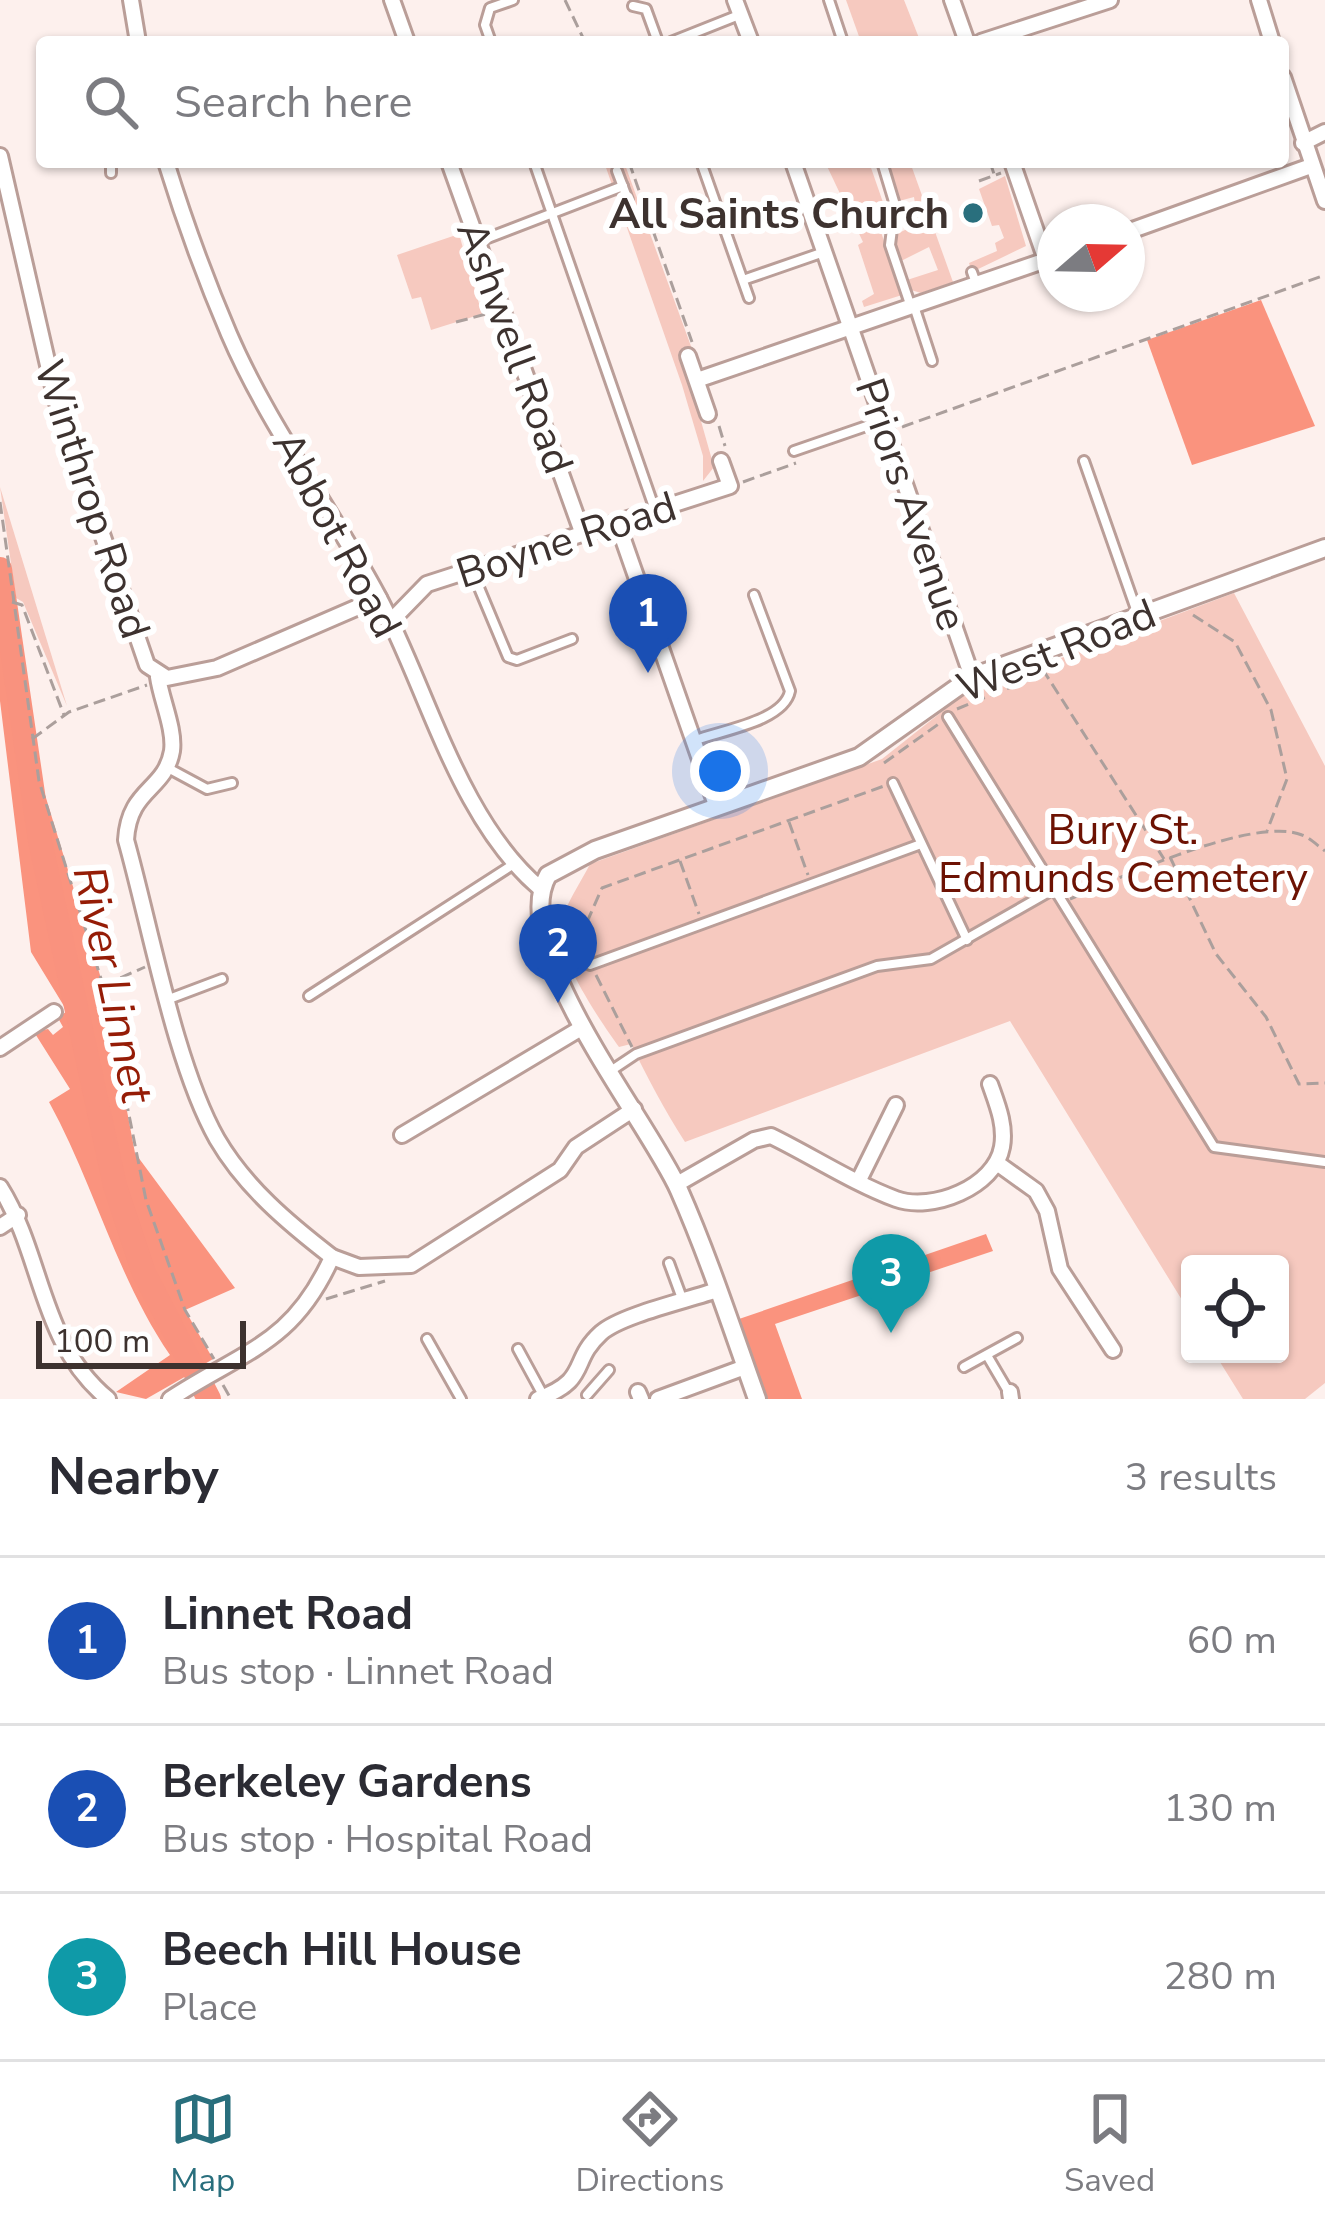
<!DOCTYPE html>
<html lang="en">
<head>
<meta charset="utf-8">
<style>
  body { margin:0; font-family:"Nunito Sans",sans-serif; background:#f7f7f7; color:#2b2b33 }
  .controls { position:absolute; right:36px; bottom:36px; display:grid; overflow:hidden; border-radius:12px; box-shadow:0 3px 9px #0004 }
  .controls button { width:108px; height:108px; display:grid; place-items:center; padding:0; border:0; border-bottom:3px solid #e1e1e2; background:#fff; color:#2b2b33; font:60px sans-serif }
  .compass { position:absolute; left:1037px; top:204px; width:108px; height:108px; border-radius:50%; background:#fff; box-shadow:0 3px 9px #0004; rotate:70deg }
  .scale { position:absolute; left:36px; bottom:30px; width:210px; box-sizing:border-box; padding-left:12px; border:6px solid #3d322f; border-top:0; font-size:33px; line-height:42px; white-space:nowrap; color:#3d322f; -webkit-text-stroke:9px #fff; paint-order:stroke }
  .you { position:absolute; left:720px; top:771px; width:42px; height:42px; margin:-30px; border:9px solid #fff; border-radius:50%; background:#1a73e8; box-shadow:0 0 0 18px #1a73e833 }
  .badge { display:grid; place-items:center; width:78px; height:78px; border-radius:50%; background:#296f7d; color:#fff; font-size:39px; font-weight:700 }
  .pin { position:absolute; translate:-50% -99px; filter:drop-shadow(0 3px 6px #0008) }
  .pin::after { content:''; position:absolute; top:63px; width:42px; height:36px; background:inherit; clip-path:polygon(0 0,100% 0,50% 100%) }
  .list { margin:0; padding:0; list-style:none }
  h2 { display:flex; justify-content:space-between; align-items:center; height:156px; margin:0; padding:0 48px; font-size:51px }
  h2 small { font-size:39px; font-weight:400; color:#7c7c81 }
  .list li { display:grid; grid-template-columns:78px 1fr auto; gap:36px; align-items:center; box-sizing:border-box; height:168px; padding:0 48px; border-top:3px solid #e1e1e2 }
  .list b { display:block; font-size:45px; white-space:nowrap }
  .list p { margin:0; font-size:39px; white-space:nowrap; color:#7c7c81 }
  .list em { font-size:39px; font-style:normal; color:#7c7c81 }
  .icon { flex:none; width:66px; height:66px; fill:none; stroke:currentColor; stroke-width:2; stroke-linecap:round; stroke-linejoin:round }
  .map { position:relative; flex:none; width:1325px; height:1399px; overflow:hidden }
  .search { position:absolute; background:#fff; box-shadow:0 3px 9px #0004; left:36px; right:36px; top:36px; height:132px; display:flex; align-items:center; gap:30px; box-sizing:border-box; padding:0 42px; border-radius:12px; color:#7c7c81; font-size:45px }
  .sheet { height:660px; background:#fff }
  nav { display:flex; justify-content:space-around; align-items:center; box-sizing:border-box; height:168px; border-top:3px solid #e1e1e2; background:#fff; font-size:33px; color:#7c7c81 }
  nav a { display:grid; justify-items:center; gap:6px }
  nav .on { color:#296f7d }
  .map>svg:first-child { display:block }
  .green { fill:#f6c9bf }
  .forest { fill:#fa937e }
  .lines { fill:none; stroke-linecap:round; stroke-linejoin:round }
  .river { stroke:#f9927e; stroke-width:24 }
  .service-casing { stroke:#ba9e98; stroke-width:14 }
  .minor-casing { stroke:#ba9e98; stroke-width:20 }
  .tertiary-casing { stroke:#ba9e98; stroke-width:22 }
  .path { stroke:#ab9f9c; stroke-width:3; stroke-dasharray:12 6; stroke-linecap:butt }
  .service { stroke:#fff; stroke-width:8 }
  .minor { stroke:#fff; stroke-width:14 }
  .tertiary { stroke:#fff; stroke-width:16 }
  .poi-dot { fill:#296f7d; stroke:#fff; stroke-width:4.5 }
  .labels { text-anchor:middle; stroke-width:12; stroke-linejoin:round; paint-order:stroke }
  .poi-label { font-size:42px; font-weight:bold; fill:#3d322f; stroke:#fff; text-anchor:end }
  .street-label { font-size:42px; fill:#3d322f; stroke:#fff }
  .park-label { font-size:42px; fill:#6d1203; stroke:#fff }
  .water-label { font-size:45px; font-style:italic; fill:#951c06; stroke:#fff }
</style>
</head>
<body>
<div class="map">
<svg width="1325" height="1399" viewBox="0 0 1325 1399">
  <rect width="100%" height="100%" fill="#fdf0ed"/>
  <g class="green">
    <path d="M 846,0 L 904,0 L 919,38 L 861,42 Z"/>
    <path d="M 604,162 L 624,162 L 692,349 L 682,354 L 714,467 L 703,481 L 703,456 L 682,385 Z"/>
    <path d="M 825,162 L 869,162 L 887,214 L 878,223 L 902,295 L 864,307 L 862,301 L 874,294 L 858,245 L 863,242 Z"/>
    <path d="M 888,162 L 910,162 L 953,282 L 921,293 L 911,290 L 907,280 L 938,270 L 929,247 L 901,261 L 892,236 L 918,224 L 914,197 L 899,201 Z"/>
    <path d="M 1005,176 L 1026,246 L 972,272 L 969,263 L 997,251 L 995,243 L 1004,238 L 999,225 L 992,226 L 979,189 Z"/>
    <path d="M 459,234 L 482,314 L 431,330 L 421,297 L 412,299 L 397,255 Z"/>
    <path d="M 0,487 L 67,706 L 23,602 L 16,598 Z"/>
    <path d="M 1234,593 L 1325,766 L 1325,1383 L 1305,1399 L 1243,1399 L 1215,1354 L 1280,1354 L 1280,1264 L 1190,1264 L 1190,1313 L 1010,1021 L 685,1142 C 664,1109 647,1077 631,1044 L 619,1047 C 602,1024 554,953 560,925 C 565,905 581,882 590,864 L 882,759 L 963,695 Z"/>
  </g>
  <g class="forest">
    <path d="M 1261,300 L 1315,426 L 1192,465 L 1147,340 Z"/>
    <path d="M 9,606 L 25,729 L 103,985 L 135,1153 L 235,1288 L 185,1310 L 213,1359 L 193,1371 L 111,1165 L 72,953 L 60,941 L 109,1182 L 146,1288 L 188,1375 L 146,1399 L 116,1392 L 170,1355 C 117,1278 94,1184 49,1102 L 70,1089 L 34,1032 L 48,1029 L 53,1035 L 63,1027 L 58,1018 L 67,1011 L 31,952 L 0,701 L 0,609 Z"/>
    <path d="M 986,1234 L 993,1251 L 775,1324 L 802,1399 L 768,1399 L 739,1319 Z"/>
  </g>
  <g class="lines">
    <path class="river" d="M 0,569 L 40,841 L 115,1186 L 144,1273 L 209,1399"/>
    <g class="service-casing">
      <g id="service">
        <path d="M 829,0 L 843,42"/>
        <path d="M 633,6 L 646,9 L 658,42"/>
        <path d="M 491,42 L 485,25 L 490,8 L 513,0"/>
        <path d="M 671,42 L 739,15"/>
        <path d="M 534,162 L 655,510"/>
        <path d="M 701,162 L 749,298"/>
        <path d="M 882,162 L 895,205 L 890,245 L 910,304"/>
        <path d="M 617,171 L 628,200"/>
        <path d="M 111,173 L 111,162"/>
        <path d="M 480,241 L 623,186"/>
        <path d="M 972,272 L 976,283"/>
        <path d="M 743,280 L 824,252"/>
        <path d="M 914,306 L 932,361"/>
        <path d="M 794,451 L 881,421"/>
        <path d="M 1084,461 L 1138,615"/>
        <path d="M 472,571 L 508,657 L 517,660 L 572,639"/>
        <path d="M 948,717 L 1214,1147 L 1325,1162"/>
        <path d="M 696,740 C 723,730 784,721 790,691 L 754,595"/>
        <path d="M 168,768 L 207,789 L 232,783"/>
        <path d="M 893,783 L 967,940"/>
        <path d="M 590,965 L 921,844"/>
        <path d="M 309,996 L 514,864"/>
        <path d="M 169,999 L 222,979"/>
        <path d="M 612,1070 L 636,1054 L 877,966 L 931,959 L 1054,889"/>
        <path d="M 669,1263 L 683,1301"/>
        <path d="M 427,1339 L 461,1399"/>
        <path d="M 518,1349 L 543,1395"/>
        <path d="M 988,1357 L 1008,1391"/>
        <path d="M 964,1367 L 1017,1338"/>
        <path d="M 587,1395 L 609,1370"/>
      </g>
    </g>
    <g class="minor-casing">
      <g id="minor">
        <path d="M 131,0 L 138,42"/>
        <path d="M 392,0 L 407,42"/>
        <path d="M 735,0 L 751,42"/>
        <path d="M 952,0 L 967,42"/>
        <path d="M 1259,0 L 1272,42"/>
        <path d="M 981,42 L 1110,0"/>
        <path d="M 1283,77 L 1325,201"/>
        <path d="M 1303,143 L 1325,132"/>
        <path d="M 0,156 L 56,400 L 147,665 L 167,678 L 217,668 L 379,598"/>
        <path d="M 166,162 C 184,220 205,278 229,334 C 268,425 331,508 378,596 C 427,687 458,820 541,889"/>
        <path d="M 449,162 L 582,532"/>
        <path d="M 793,162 L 972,677"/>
        <path d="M 1012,162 L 1046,260"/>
        <path d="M 1127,232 L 1311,166"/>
        <path d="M 688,356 L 708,414"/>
        <path d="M 697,380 L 1055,257"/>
        <path d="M 617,522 L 716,805"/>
        <path d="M 390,622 L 427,584 L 730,486 L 721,461"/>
        <path d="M 158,677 C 161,699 175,729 172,751 C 165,791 129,788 126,840 C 150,925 175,1065 217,1139 C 245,1187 288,1223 332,1257 C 293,1344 245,1350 170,1399"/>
        <path d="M 0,1048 L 54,1012"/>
        <path d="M 402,1135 L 583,1027"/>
        <path d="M 997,1163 L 1036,1191 L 1047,1211 L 1060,1269 L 1113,1350"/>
        <path d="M 859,1180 L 896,1105"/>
        <path d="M 677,1184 L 754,1140 L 771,1136 C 812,1156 853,1183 896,1199 C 932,1212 995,1187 1002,1147 C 1006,1125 997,1104 990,1084"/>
        <path d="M 0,1187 C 44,1257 39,1342 108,1399"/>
        <path d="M 0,1227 L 18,1215"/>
        <path d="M 332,1257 L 359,1267 L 411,1265 L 560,1170 L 576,1147 L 634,1109"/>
        <path d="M 638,1392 L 641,1399"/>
        <path d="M 1010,1392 L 1011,1399"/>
        <path d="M 538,1399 C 591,1379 569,1362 601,1333 C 621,1315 689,1300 717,1290"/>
        <path d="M 658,1399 L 745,1367"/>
      </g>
    </g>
    <g class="tertiary-casing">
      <path id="tertiary" d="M 757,1399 C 732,1329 709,1258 679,1190 C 648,1120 506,948 548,875 L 595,850 L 859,757 L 972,677 L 1325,548"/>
    </g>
    <g class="path">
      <path d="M 565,0 L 585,42"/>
      <path d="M 629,162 L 692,342"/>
      <path d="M 990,162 L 994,174"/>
      <path d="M 979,181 L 1001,173"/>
      <path d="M 456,322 L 490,313"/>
      <path d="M 719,426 L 725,446"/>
      <path d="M 902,427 L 1325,275"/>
      <path d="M 743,482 L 796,463"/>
      <path d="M 0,502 L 39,781 L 103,985 L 146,1200 L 185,1310 L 214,1359"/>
      <path d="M 12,602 L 22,605 L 64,715"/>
      <path d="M 1193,615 L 1235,642 L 1271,710 L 1287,779 L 1267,831"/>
      <path d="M 957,709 L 1045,673 L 1164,859"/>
      <path d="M 32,739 L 69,712 L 147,685"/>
      <path d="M 884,763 L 940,723"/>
      <path d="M 789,822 L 808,875"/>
      <path d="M 1170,857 L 1216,954 L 1266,1017 L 1299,1084 L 1325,1083"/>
      <path d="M 680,861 L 699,914"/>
      <path d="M 1070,899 C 1117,879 1255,815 1302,835 C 1310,838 1318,846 1325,851"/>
      <path d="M 586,956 L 580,938 L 602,888 L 884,786"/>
      <path d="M 596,975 L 632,1047"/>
      <path d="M 104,985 L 145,967"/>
      <path d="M 326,1299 L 385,1281"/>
      <path d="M 223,1385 L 231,1399"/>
    </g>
    <use href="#service" class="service"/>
    <use href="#minor" class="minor"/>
    <use href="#tertiary" class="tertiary"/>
  </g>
  <circle class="poi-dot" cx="973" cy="213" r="12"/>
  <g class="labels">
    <g class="poi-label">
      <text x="949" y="228">All Saints Church</text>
    </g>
    <g class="street-label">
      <text transform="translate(516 347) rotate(70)" y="15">Ashwell Road</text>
      <text transform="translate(93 499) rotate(72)" y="15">Winthrop Road</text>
      <text transform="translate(912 504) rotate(71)" y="15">Priors Avenue</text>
      <text transform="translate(338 534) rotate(62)" y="15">Abbot Road</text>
      <text transform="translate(566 539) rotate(-18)" y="15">Boyne Road</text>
      <text transform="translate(1056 650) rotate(-22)" y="15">West Road</text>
    </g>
    <g class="park-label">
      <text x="1123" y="844">Bury St.<tspan x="1123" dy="48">Edmunds Cemetery</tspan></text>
    </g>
    <g class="water-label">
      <text transform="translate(114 984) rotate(78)" y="16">River Linnet</text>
    </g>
  </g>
</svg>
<div class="controls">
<button><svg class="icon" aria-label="locate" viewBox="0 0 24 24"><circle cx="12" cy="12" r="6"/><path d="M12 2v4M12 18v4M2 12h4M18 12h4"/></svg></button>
</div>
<svg class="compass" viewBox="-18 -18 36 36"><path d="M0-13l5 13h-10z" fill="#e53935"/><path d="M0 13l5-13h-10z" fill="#7c7c81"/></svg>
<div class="scale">100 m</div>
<div class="you"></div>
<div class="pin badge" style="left:648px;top:673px;background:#1a4fb4">1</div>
<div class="pin badge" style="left:558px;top:1003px;background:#1a4fb4">2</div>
<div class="pin badge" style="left:891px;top:1333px;background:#0f9aa8">3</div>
<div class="search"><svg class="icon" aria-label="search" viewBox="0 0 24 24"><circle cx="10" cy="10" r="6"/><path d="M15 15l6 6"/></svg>Search here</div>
</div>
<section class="sheet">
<h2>Nearby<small>3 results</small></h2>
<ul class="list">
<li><span class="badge" style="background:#1a4fb4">1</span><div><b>Linnet Road</b><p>Bus stop · Linnet Road</p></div><em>60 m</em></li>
<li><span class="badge" style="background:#1a4fb4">2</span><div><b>Berkeley Gardens</b><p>Bus stop · Hospital Road</p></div><em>130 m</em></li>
<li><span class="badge" style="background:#0f9aa8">3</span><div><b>Beech Hill House</b><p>Place</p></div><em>280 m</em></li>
</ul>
</section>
<nav>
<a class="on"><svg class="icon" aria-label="map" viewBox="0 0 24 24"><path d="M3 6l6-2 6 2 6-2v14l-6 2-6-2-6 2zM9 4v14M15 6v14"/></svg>Map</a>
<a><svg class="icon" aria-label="directions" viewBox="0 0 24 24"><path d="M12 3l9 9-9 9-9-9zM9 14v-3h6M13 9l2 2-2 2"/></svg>Directions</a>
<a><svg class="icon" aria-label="saved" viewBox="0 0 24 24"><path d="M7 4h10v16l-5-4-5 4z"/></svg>Saved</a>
</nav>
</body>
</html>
